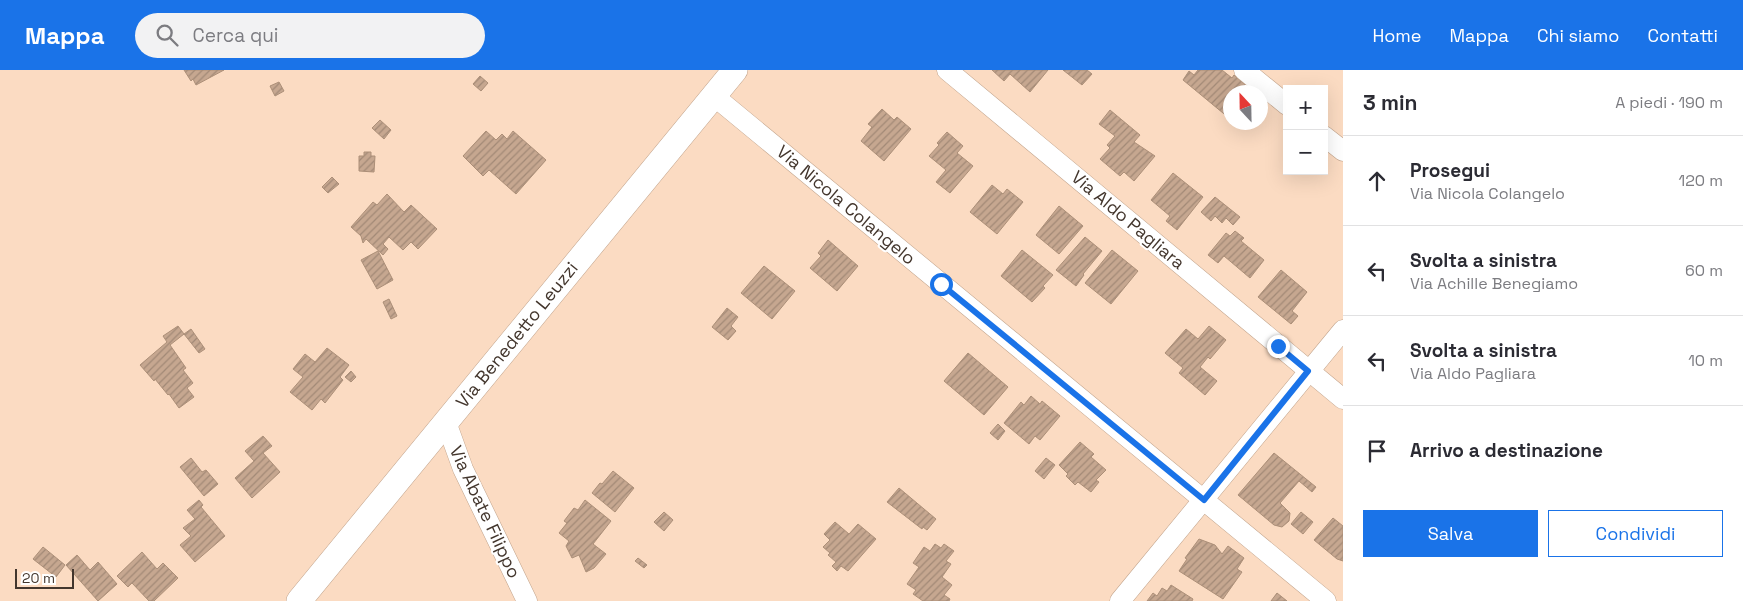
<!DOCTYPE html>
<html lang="it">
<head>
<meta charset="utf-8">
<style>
  body { margin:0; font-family:"Space Grotesk",sans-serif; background:#f2f2f3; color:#2b2b33 }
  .controls { position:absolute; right:15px; top:15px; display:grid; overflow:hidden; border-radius:0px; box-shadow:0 5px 20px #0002 }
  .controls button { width:45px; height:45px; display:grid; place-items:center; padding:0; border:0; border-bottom:1px solid #e1e1e2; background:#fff; color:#2b2b33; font:25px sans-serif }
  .compass { position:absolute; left:1223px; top:15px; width:45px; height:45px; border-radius:50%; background:#fff; box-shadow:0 5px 20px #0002; rotate:338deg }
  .scale { position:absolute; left:15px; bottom:12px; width:59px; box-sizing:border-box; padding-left:5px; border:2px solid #43362d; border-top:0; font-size:14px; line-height:18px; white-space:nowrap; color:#43362d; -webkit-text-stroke:4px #fff; paint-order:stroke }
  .stop { position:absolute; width:15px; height:15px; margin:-11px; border:4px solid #1a73e8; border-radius:50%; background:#fff }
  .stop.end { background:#1a73e8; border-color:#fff; box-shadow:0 1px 5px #0008 }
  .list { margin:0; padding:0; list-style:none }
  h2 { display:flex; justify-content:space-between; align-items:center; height:65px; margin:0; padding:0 20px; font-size:21px }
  h2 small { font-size:16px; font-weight:400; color:#7c7c81 }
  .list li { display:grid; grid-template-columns:32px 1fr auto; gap:15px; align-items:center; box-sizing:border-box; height:90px; padding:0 20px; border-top:1px solid #e1e1e2 }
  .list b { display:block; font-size:19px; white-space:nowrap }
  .list p { margin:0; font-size:16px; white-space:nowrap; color:#7c7c81 }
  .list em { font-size:16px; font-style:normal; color:#7c7c81 }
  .actions { display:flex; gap:10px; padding:15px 20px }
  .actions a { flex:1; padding:11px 0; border:1px solid #1a73e8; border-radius:0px; text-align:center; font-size:18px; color:#1a73e8 }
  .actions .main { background:#1a73e8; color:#fff }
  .icon { flex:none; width:28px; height:28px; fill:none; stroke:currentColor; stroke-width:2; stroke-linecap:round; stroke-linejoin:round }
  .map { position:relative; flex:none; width:1343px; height:531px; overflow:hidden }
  header { display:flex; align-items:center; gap:30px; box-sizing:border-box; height:70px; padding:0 25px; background:#1a73e8; color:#fff }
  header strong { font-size:24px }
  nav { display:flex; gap:28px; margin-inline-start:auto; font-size:18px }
  .search { width:350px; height:45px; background:#f2f2f3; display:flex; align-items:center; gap:12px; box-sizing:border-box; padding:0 18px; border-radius:28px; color:#7c7c81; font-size:19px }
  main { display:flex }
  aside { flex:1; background:#fff }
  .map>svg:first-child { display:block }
  .building { fill:url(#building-hatch); stroke:#ac8f78 }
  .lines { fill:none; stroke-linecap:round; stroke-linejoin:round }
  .minor-casing { stroke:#c2a48c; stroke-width:21 }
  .tertiary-casing { stroke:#c2a48c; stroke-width:26 }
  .minor { stroke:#fff; stroke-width:20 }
  .tertiary { stroke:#fff; stroke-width:25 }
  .route { stroke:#1a73e8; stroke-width:6 }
  .labels { text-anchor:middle; stroke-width:4; stroke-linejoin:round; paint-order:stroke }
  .street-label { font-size:18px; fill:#43362d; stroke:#fff }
</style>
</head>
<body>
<header>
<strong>Mappa</strong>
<div class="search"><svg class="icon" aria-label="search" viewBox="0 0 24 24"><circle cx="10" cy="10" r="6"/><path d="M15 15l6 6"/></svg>Cerca qui</div>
<nav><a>Home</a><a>Mappa</a><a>Chi siamo</a><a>Contatti</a></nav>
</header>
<main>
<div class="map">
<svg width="1343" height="531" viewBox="0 0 1343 531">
  <defs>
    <pattern id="building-hatch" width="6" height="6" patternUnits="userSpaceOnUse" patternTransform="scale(1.25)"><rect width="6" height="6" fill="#c6a790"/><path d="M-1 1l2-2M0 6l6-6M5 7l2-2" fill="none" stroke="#a28976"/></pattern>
  </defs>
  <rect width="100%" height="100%" fill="#fbdbc2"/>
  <g class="building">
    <path d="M 184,0 L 224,0 L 196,15 L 193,9 L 191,11 Z"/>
    <path d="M 992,0 L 1048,0 L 1030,22 L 1010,4 L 1004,11 Z"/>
    <path d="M 1063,0 L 1087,0 L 1092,4 L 1082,15 Z"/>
    <path d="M 1198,0 L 1222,0 L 1232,8 L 1234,5 L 1253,21 L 1251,22 L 1230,22 L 1229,48 L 1183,10 L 1189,1 L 1194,5 Z"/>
    <path d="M 480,6 L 488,13 L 481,21 L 473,14 Z"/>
    <path d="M 279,12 L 284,21 L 275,26 L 270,16 Z"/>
    <path d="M 882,39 L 894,50 L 897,47 L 911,59 L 884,91 L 861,71 L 872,57 L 868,54 Z"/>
    <path d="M 1110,40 L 1140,65 L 1134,72 L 1155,86 L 1134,111 L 1124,102 L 1120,106 L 1100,89 L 1110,78 L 1107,75 L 1115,66 L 1099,54 Z"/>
    <path d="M 380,50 L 391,60 L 384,69 L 372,58 Z"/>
    <path d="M 486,61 L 496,70 L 502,64 L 507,69 L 513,61 L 546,90 L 516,124 L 489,100 L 483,106 L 463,86 Z"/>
    <path d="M 947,62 L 963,76 L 957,83 L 973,96 L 950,123 L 936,112 L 946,100 L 929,86 L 939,75 L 937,73 Z"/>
    <path d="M 364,82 L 371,82 L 371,86 L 375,86 L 374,102 L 359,101 L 359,86 L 364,86 Z"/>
    <path d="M 1173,103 L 1203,127 L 1177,160 L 1166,151 L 1170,146 L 1151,130 Z"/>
    <path d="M 332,107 L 339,114 L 328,123 L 322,117 Z"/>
    <path d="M 992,115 L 1003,124 L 1007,119 L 1023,132 L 997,164 L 970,142 Z"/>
    <path d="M 387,124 L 404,142 L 411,135 L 437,159 L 418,179 L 411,172 L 403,180 L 389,167 L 383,174 L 388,179 L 383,185 L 366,169 L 363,173 L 361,166 L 351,157 L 373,132 L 377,135 Z"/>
    <path d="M 1215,127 L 1240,147 L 1233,155 L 1226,148 L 1222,153 L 1215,146 L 1211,151 L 1201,142 Z"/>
    <path d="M 1059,136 L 1083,156 L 1059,184 L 1036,165 Z"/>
    <path d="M 1235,161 L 1244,168 L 1241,171 L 1264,190 L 1250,208 L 1224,186 L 1218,193 L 1208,185 L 1226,163 L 1230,166 Z"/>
    <path d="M 1085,167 L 1102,181 L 1083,204 L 1084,205 L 1076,216 L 1056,200 Z"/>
    <path d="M 828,170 L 858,196 L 837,221 L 810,198 L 821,186 L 818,183 Z"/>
    <path d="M 1022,180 L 1053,205 L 1043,216 L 1045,218 L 1032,232 L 1001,206 Z"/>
    <path d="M 1112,180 L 1138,201 L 1111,234 L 1085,213 Z"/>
    <path d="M 378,181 L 393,210 L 377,219 L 361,190 Z"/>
    <path d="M 764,196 L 795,221 L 772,249 L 741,223 Z"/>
    <path d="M 1281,200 L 1307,222 L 1292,241 L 1298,246 L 1291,254 L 1258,227 Z"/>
    <path d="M 389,229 L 397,246 L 391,249 L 383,232 Z"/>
    <path d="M 727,238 L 738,247 L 731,256 L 736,261 L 728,270 L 712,257 Z"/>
    <path d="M 178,256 L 184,264 L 170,275 L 186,298 L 183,300 L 193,313 L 187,318 L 194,327 L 179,338 L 169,324 L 168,325 L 155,309 L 154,311 L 140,295 L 167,272 L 163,266 Z"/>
    <path d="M 1209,256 L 1226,270 L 1210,289 L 1208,287 L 1200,297 L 1217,311 L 1205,325 L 1179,303 L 1183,298 L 1165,283 L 1186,259 L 1198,269 Z"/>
    <path d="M 191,259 L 205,279 L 199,283 L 184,264 Z"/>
    <path d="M 327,278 L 349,295 L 340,307 L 343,310 L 325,333 L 321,329 L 312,340 L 290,322 L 303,307 L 293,299 L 305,284 L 315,292 Z"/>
    <path d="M 968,283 L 1008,317 L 984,345 L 944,311 Z"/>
    <path d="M 351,301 L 356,307 L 351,312 L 345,307 Z"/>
    <path d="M 1031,326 L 1040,334 L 1042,331 L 1060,346 L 1040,370 L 1035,366 L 1029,374 L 1004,353 L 1021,332 L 1024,335 Z"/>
    <path d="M 998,354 L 1005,361 L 998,370 L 990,363 Z"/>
    <path d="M 263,366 L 272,376 L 263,383 L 280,402 L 252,428 L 235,408 L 254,391 L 245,381 Z"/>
    <path d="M 1080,372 L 1094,384 L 1091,387 L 1106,400 L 1096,410 L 1099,412 L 1091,422 L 1078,412 L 1075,415 L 1066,406 L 1068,404 L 1059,395 Z"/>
    <path d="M 1274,383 L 1316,417 L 1312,422 L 1299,411 L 1280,433 L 1290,443 L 1289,451 L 1282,457 L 1274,455 L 1238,425 Z"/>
    <path d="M 191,388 L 202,402 L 206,400 L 218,414 L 204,426 L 180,397 Z"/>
    <path d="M 1046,388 L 1055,395 L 1044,409 L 1035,401 Z"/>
    <path d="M 613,401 L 634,418 L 615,442 L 592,423 L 600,413 L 602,414 Z"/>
    <path d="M 899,418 L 936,449 L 927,460 L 923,457 L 922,459 L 887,432 Z"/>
    <path d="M 199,430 L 203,435 L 201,437 L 225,466 L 195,492 L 180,475 L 191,466 L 183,458 L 195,449 L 187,440 Z"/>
    <path d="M 585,430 L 611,451 L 593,474 L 606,484 L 594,498 L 586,502 L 579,485 L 572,488 L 566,476 L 569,471 L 559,463 L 567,453 L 564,451 L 574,438 L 578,440 Z"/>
    <path d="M 664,442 L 673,450 L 664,461 L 654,452 Z"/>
    <path d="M 1301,442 L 1313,452 L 1303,464 L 1291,454 Z"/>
    <path d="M 1333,448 L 1343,456 L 1343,491 L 1337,489 L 1314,470 Z"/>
    <path d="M 835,452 L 849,464 L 858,454 L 876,469 L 848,501 L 841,496 L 837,501 L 832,496 L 836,492 L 828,485 L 830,483 L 823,477 L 830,470 L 824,464 Z"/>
    <path d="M 1199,469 L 1215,475 L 1222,484 L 1228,476 L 1244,488 L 1237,499 L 1242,502 L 1223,529 L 1179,501 L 1187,489 L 1185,488 Z"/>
    <path d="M 935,474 L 941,478 L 944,474 L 954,481 L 946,491 L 951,494 L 942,507 L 952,515 L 944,525 L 950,529 L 949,531 L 923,531 L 913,524 L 916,520 L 907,514 L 919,497 L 913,493 L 924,477 L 930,481 Z"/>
    <path d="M 43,477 L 65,495 L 56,507 L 33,489 Z"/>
    <path d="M 142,482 L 157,499 L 163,493 L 178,508 L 154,531 L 149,531 L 132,513 L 128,517 L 117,506 Z"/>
    <path d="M 77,485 L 90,500 L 98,492 L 117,514 L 98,531 L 66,495 Z"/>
    <path d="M 638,488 L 647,495 L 644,498 L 635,491 Z"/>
    <path d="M 1171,515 L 1193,529 L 1192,531 L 1147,531 L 1153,523 L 1157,526 L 1162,518 L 1167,521 Z"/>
    <path d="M 1277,523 L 1287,531 L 1271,531 Z"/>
  </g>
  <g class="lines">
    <g class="minor-casing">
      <g id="minor">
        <path d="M 947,0 L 1343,329"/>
        <path d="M 1244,0 L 1287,35"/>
        <path d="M 714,26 L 1326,531"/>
        <path d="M 1324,66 L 1343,81"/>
        <path d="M 446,352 L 463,399 L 527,531"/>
        <path d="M 1120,531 L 1343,260"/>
      </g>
    </g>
    <g class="tertiary-casing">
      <path id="tertiary" d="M 299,531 L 735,0"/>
    </g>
    <use href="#minor" class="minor"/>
    <use href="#tertiary" class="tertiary"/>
  </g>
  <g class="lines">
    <path class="route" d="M 941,214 L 1204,430 L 1308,301 L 1278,276"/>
  </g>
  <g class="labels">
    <g class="street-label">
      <text transform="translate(846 135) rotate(40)" y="6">Via Nicola Colangelo</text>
      <text transform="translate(1128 150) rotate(40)" y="6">Via Aldo Pagliara</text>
      <text transform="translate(517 265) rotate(-51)" y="6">Via Benedetto Leuzzi</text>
      <text transform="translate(485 442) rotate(65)" y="6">Via Abate Filippo</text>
    </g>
  </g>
</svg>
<div class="controls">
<button>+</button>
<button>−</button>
</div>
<svg class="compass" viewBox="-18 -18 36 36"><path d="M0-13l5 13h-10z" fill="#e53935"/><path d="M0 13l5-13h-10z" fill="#7c7c81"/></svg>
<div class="scale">20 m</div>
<div class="stop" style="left:941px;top:214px"></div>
<div class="stop end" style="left:1278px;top:276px"></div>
</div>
<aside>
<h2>3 min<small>A piedi · 190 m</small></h2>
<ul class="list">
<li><svg class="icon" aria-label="ahead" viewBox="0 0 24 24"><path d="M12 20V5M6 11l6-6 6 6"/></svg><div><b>Prosegui</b><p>Via Nicola Colangelo</p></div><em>120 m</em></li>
<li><svg class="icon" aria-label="left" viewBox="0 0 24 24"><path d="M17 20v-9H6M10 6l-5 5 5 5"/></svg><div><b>Svolta a sinistra</b><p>Via Achille Benegiamo</p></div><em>60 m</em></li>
<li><svg class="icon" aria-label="left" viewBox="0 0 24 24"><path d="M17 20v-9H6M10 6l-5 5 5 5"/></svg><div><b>Svolta a sinistra</b><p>Via Aldo Pagliara</p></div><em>10 m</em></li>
<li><svg class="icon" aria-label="arrive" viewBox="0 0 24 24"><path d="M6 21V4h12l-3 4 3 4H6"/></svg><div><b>Arrivo a destinazione</b></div></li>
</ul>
<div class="actions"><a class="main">Salva</a><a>Condividi</a></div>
</aside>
</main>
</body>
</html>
